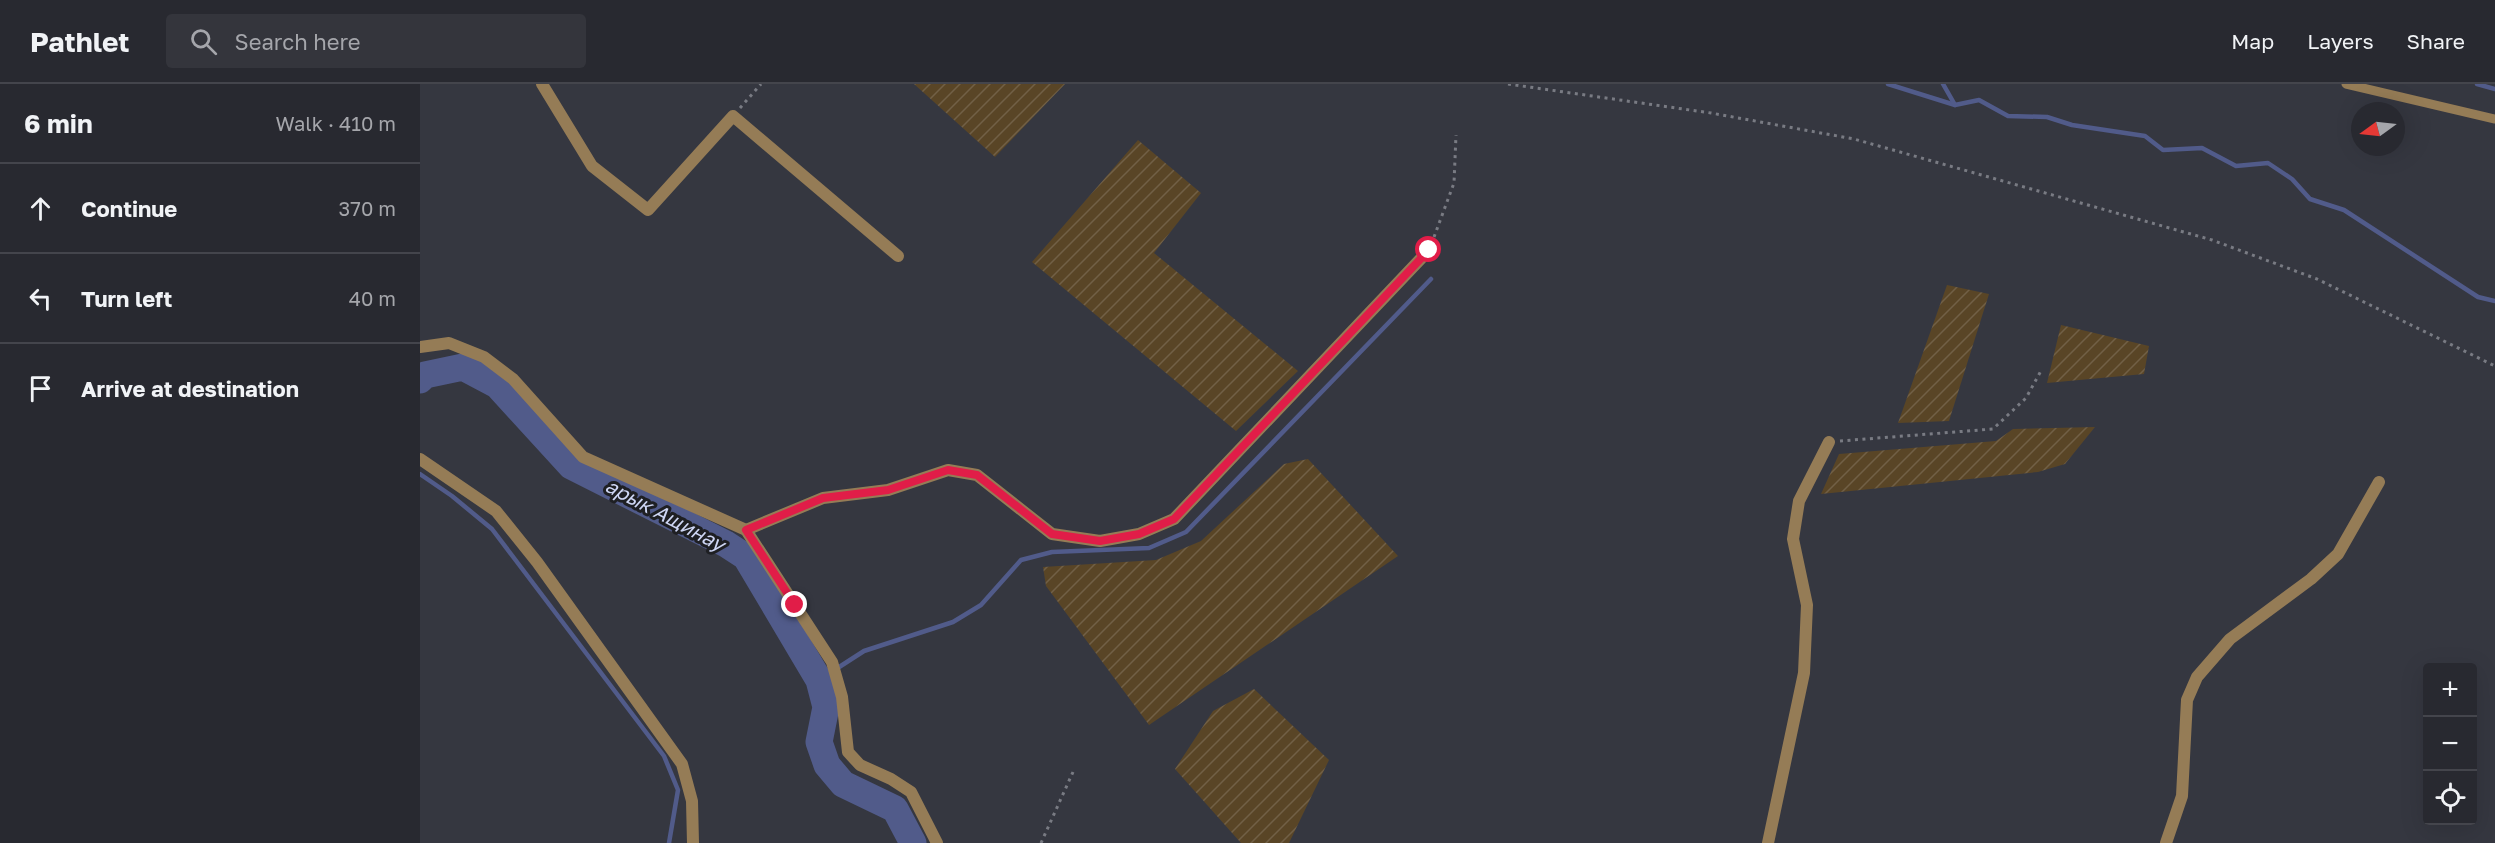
<!DOCTYPE html>
<html lang="en">
<head>
<meta charset="utf-8">
<style>
  body { margin:0; font-family:"Golos Text",sans-serif; background:#34353c; color:#f1f3f6 }
  .controls { position:absolute; right:18px; bottom:18px; display:grid; overflow:hidden; border-radius:6px; box-shadow:0 6px 24px #0002 }
  .controls button { width:54px; height:54px; display:grid; place-items:center; padding:0; border:0; border-bottom:2px solid #44454c; background:#282930; color:#f1f3f6; font:30px sans-serif }
  .compass { position:absolute; left:1931px; top:18px; width:54px; height:54px; border-radius:50%; background:#282930; box-shadow:0 6px 24px #0002; rotate:255deg }
  .stop { position:absolute; width:18px; height:18px; margin:-14px; border:4px solid #e11d48; border-radius:50%; background:#fff }
  .stop.end { background:#e11d48; border-color:#fff; box-shadow:0 2px 6px #0008 }
  .list { margin:0; padding:0; list-style:none }
  h2 { display:flex; justify-content:space-between; align-items:center; height:78px; margin:0; padding:0 24px; font-size:26px }
  h2 small { font-size:20px; font-weight:400; color:#a5a6ab }
  .list li { display:grid; grid-template-columns:39px 1fr auto; gap:18px; align-items:center; box-sizing:border-box; height:90px; padding:0 24px; border-top:2px solid #44454c }
  .list b { display:block; font-size:22px; white-space:nowrap }
  .list em { font-size:20px; font-style:normal; color:#a5a6ab }
  .icon { flex:none; width:33px; height:33px; fill:none; stroke:currentColor; stroke-width:2; stroke-linecap:round; stroke-linejoin:round }
  .map { position:relative; flex:none; width:2075px; height:759px; overflow:hidden }
  header { display:flex; align-items:center; gap:36px; box-sizing:border-box; height:84px; padding:0 30px; background:#282930; border-bottom:2px solid #44454c }
  header strong { font-size:28px }
  nav { display:flex; gap:33px; margin-inline-start:auto; font-size:21px }
  .search { width:420px; height:54px; background:#34353c; display:flex; align-items:center; gap:15px; box-sizing:border-box; padding:0 21px; border-radius:6px; color:#a5a6ab; font-size:22px }
  main { display:flex }
  aside { flex:1; background:#282930 }
  .map>svg:first-child { display:block }
  .garden { fill:url(#garden-furrows) }
  .lines { fill:none; stroke-linecap:round; stroke-linejoin:round }
  .stream { stroke:#515b8a; stroke-width:4.5 }
  .river { stroke:#515b8a; stroke-width:27 }
  .path { stroke:#797b83; stroke-width:3; stroke-dasharray:3 4.5; stroke-linecap:butt }
  .service { stroke:#957c56; stroke-width:9 }
  .minor { stroke:#957c56; stroke-width:12 }
  .route { stroke:#e11d48; stroke-width:8 }
  .labels { text-anchor:middle; stroke-width:6; stroke-linejoin:round; paint-order:stroke }
  .water-label { font-size:20px; font-style:italic; fill:#ced6f4; stroke:#1e1f23 }
</style>
</head>
<body>
<header>
<strong>Pathlet</strong>
<div class="search"><svg class="icon" aria-label="search" viewBox="0 0 24 24"><circle cx="10" cy="10" r="6"/><path d="M15 15l6 6"/></svg>Search here</div>
<nav><a>Map</a><a>Layers</a><a>Share</a></nav>
</header>
<main>
<aside>
<h2>6 min<small>Walk · 410 m</small></h2>
<ul class="list">
<li><svg class="icon" aria-label="ahead" viewBox="0 0 24 24"><path d="M12 20V5M6 11l6-6 6 6"/></svg><div><b>Continue</b></div><em>370 m</em></li>
<li><svg class="icon" aria-label="left" viewBox="0 0 24 24"><path d="M17 20v-9H6M10 6l-5 5 5 5"/></svg><div><b>Turn left</b></div><em>40 m</em></li>
<li><svg class="icon" aria-label="arrive" viewBox="0 0 24 24"><path d="M6 21V4h12l-3 4 3 4H6"/></svg><div><b>Arrive at destination</b></div></li>
</ul>
</aside>
<div class="map">
<svg width="2075" height="759" viewBox="0 0 2075 759">
  <defs>
    <pattern id="garden-furrows" width="10" height="10" patternUnits="userSpaceOnUse" patternTransform="scale(1.5)"><rect width="10" height="10" fill="#594526"/><path d="M-1 1l2-2M0 10L10 0M9 11l2-2" fill="none" stroke="#716046"/></pattern>
  </defs>
  <rect width="100%" height="100%" fill="#353740"/>
  <g class="garden">
    <path d="M 494,0 L 645,0 L 575,73 Z"/>
    <path d="M 718,56 L 781,109 L 734,169 L 878,287 L 816,347 L 612,178 Z"/>
    <path d="M 1527,201 L 1569,210 L 1529,337 L 1478,339 Z"/>
    <path d="M 1641,241 L 1729,262 L 1724,290 L 1627,299 Z"/>
    <path d="M 1675,343 L 1645,380 L 1618,388 L 1401,410 L 1419,370 L 1576,357 L 1593,345 Z"/>
    <path d="M 888,375 L 978,472 L 729,641 L 626,502 L 623,483 L 736,476 L 781,457 L 864,380 Z"/>
    <path d="M 834,605 L 909,676 L 869,759 L 821,759 L 755,685 L 793,627 Z"/>
  </g>
  <g class="lines">
    <g class="stream">
      <path d="M 1468,0 L 1535,21 L 1559,16 L 1588,32 L 1627,33 L 1652,41 L 1725,52 L 1743,66 L 1782,64 L 1816,82 L 1848,79 L 1872,95 L 1890,115 L 1924,126 L 2058,213 L 2075,217"/>
      <path d="M 1523,0 L 1535,21"/>
      <path d="M 2057,0 L 2075,5"/>
      <path d="M 0,390 L 32,412 L 72,445 L 244,672 L 258,706 L 249,759"/>
      <path d="M 399,596 L 444,567 L 533,538 L 561,521 L 601,476 L 632,468 L 729,464 L 766,448 L 1011,195"/>
    </g>
    <path class="river" d="M 0,296 L 5,291 L 43,283 L 77,301 L 151,382 L 306,460 L 326,473 L 399,596 L 406,623 L 399,658 L 407,681 L 423,700 L 475,725 L 493,759"/>
    <g class="path">
      <path d="M 1088,0 L 1291,29 L 1434,55 L 1792,156 L 1897,195 L 2075,282"/>
      <path d="M 320,24 L 341,0"/>
      <path d="M 1014,153 L 1034,99 L 1036,51"/>
      <path d="M 1420,357 L 1573,345 L 1606,314 L 1622,285"/>
      <path d="M 621,759 L 653,688"/>
    </g>
    <path class="service" d="M 1926,0 L 2075,35"/>
    <g class="minor">
      <path d="M 122,0 L 172,82 L 228,126 L 313,32 L 478,172"/>
      <path d="M 0,263 L 29,259 L 64,273 L 93,295 L 163,373 L 326,446 L 412,578 L 422,613 L 428,668 L 440,681 L 471,695 L 491,708 L 517,759"/>
      <path d="M 0,375 L 76,427 L 117,478 L 262,680 L 272,717 L 273,759"/>
      <path d="M 326,446 L 403,414 L 468,406 L 528,386 L 557,391 L 632,450 L 680,457 L 719,450 L 754,435 L 1009,166"/>
      <path d="M 1348,759 L 1384,589 L 1387,521 L 1373,455 L 1379,417 L 1409,358"/>
      <path d="M 1746,759 L 1762,712 L 1767,616 L 1777,593 L 1810,555 L 1891,495 L 1918,470 L 1959,398"/>
    </g>
  </g>
  <g class="lines">
    <path class="route" d="M 375,521 L 326,446 L 403,414 L 468,406 L 528,386 L 557,391 L 632,450 L 680,457 L 719,450 L 754,435 L 1009,166"/>
  </g>
  <g class="labels">
    <g class="water-label">
      <text transform="translate(245 431) rotate(28)" y="7">арык Ащинау</text>
    </g>
  </g>
</svg>
<div class="controls">
<button>+</button>
<button>−</button>
<button><svg class="icon" aria-label="locate" viewBox="0 0 24 24"><circle cx="12" cy="12" r="6"/><path d="M12 2v4M12 18v4M2 12h4M18 12h4"/></svg></button>
</div>
<svg class="compass" viewBox="-18 -18 36 36"><path d="M0-13l5 13h-10z" fill="#e53935"/><path d="M0 13l5-13h-10z" fill="#a5a6ab"/></svg>
<div class="stop" style="left:1009px;top:166px"></div>
<div class="stop end" style="left:375px;top:521px"></div>
</div>
</main>
</body>
</html>
